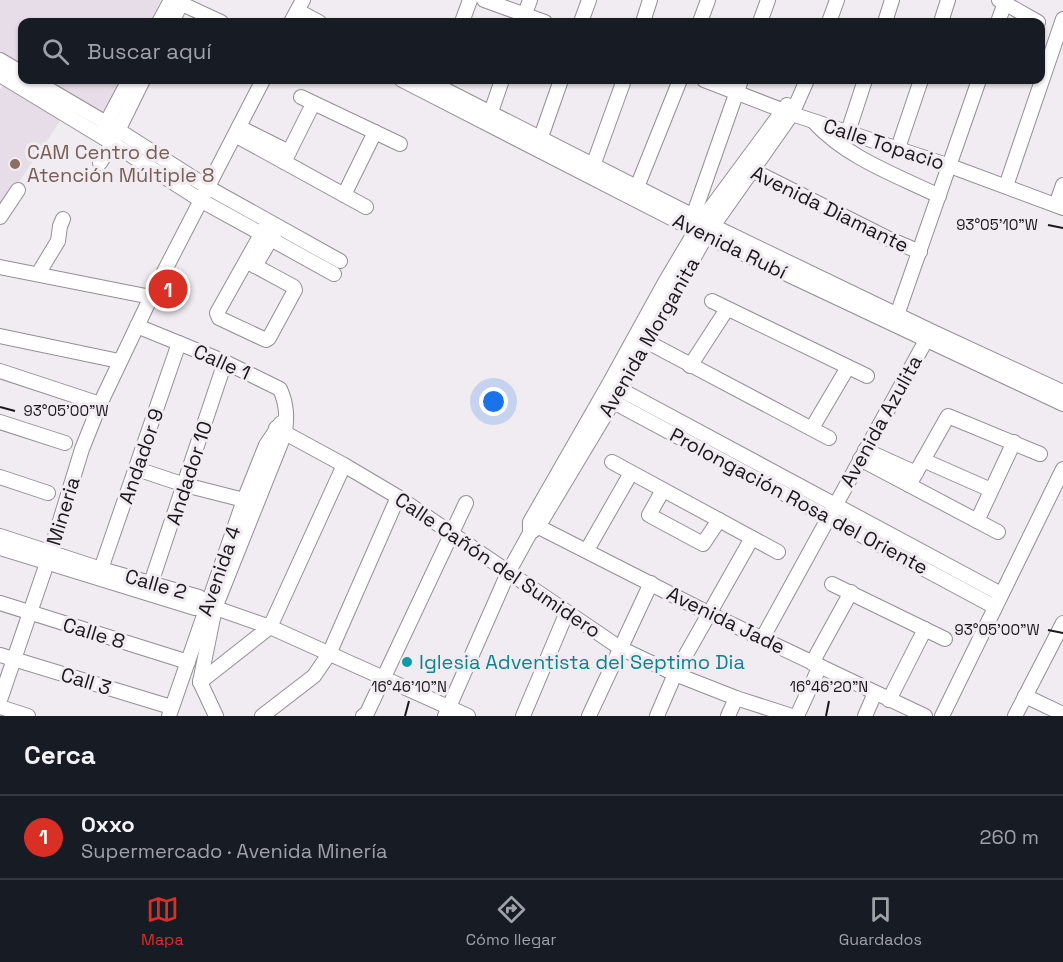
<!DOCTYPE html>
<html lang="es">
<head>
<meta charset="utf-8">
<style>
  body { margin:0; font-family:"Space Grotesk",sans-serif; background:#20242c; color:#f1f3f6 }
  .you { position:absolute; left:494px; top:402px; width:21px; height:21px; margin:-15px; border:4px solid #fff; border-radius:50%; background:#1a73e8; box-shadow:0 0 0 9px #1a73e833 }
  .badge { display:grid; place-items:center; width:39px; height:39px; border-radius:50%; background:#d93025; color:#fff; font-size:20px; font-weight:700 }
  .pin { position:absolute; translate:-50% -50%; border:3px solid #fff; box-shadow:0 2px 6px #0006 }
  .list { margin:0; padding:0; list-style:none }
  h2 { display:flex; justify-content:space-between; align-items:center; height:78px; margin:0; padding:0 24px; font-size:26px }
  h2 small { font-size:20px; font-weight:400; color:#9ea1a6 }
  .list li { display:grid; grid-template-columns:39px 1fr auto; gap:18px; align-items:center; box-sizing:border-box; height:84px; padding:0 24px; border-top:2px solid #363941 }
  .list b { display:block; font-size:22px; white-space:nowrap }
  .list p { margin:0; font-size:20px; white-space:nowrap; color:#9ea1a6 }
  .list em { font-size:20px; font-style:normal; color:#9ea1a6 }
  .icon { flex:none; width:33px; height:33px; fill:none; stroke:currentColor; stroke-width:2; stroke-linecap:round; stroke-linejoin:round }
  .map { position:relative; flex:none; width:1063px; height:716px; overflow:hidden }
  .search { position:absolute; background:#171b24; box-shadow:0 2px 4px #0004; left:18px; right:18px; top:18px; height:66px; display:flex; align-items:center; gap:15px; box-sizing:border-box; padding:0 21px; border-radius:12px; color:#9ea1a6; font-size:22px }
  .sheet { height:162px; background:#171b24 }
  nav { display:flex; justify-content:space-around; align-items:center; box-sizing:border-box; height:84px; border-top:2px solid #363941; background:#171b24; font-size:16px; color:#9ea1a6 }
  nav a { display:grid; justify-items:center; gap:3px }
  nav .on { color:#d93025 }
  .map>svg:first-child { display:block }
  .built { fill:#e6dde9 }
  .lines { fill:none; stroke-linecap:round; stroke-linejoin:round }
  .minor-casing { stroke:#938f94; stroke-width:16 }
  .minor { stroke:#fff; stroke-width:14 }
  .ticks { fill:none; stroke:#1a181a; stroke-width:2 }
  .education-dot { fill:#8d6e63; stroke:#f0ecf1; stroke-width:2 }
  .culture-dot { fill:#0f9aa8; stroke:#f0ecf1; stroke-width:2 }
  .labels { text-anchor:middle; stroke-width:6; stroke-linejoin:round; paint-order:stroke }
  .street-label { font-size:20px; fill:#1a181a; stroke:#f0ecf1 }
  .education-label { font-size:20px; fill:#785e54; stroke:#f0ecf1; text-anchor:start }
  .culture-label { font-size:20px; fill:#0d838f; stroke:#f0ecf1; text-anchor:start }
  .ticks-label { font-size:15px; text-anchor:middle; fill:#1a181a; stroke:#f0ecf1; stroke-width:6; stroke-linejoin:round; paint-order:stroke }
</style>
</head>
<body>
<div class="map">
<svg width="1063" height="716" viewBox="0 0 1063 716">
  <rect width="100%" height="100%" fill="#f0ecf1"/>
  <g class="built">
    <path d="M 0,0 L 161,0 L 149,22 L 22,22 L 22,68 L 0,54 Z"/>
    <path d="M 43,80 L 120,80 L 102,114 Z"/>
    <path d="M 5,82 L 62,118 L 0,210 L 0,90 Z"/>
  </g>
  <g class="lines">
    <g class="minor-casing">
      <g id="minor">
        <path d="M 484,0 L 545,22"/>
        <path d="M 999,0 L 1038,22"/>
        <path d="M 182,4 L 221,22"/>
        <path d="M 298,11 L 319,22"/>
        <path d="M 159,22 L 171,0"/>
        <path d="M 172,22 L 183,0"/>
        <path d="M 291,22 L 303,0"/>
        <path d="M 462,22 L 470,0"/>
        <path d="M 522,22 L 530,0"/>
        <path d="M 581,22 L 589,0"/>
        <path d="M 643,22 L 650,0"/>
        <path d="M 700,22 L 708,0"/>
        <path d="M 760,22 L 768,0"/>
        <path d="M 829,22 L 837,0"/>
        <path d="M 885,22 L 892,0"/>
        <path d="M 941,22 L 948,0"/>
        <path d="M 998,22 L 1006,0"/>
        <path d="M 0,60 L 22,73"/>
        <path d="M 0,75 L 112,143 L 202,201 L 334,274"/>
        <path d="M 33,80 L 118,130 L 209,188 L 340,261"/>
        <path d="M 402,80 L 706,236 L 1063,404"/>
        <path d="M 426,80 L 713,226 L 931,331 L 1063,392"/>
        <path d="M 704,80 L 792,114 L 950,166 L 1063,208"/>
        <path d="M 301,97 L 400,144"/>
        <path d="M 491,112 L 502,80"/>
        <path d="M 814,122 C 847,158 896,175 939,196"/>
        <path d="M 239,127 L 289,152"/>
        <path d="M 102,131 L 129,80"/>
        <path d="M 848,132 L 865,80"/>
        <path d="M 235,135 L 366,207"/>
        <path d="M 541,137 L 561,80"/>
        <path d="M 898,148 L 921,80"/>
        <path d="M 284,162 L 313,104"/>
        <path d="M 100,163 L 112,143 L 143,80"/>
        <path d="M 746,167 L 889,239 L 920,252"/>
        <path d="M 590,174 L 624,80"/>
        <path d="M 1006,186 L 1063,19"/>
        <path d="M 637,187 L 680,80"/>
        <path d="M 344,195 L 375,132"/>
        <path d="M 1056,205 L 1063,185"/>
        <path d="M 0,217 L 18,190"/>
        <path d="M 691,222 L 741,80"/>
        <path d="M 246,261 L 294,287 L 295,290 L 269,338 L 266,340 L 219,318 L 217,313 L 264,229"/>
        <path d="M 255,266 L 274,234"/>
        <path d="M 0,267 L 151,297"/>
        <path d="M 38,274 L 58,241 L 60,226 L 63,219"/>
        <path d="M 712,301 L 867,376"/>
        <path d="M 897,315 L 979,80"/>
        <path d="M 137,326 L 225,362 L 280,389 C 287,405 287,417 285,433 L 215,608 L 200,682"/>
        <path d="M 0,336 L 119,361"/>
        <path d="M 640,338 L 829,438"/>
        <path d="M 690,366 L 727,309"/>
        <path d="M 0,371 L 100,404"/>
        <path d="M 612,385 L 1001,594"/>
        <path d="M 606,398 L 995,607"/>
        <path d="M 0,422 L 65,443"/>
        <path d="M 276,428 L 344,465 L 398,497 L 620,648 L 675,674 L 736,698 L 792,716"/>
        <path d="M 812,428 L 848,367"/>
        <path d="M 865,450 L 916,473"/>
        <path d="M 860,459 L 998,532"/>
        <path d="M 923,460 L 991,490"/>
        <path d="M 612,462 L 778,552"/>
        <path d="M 137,469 L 185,485 L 244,500"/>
        <path d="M 0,477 L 48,493"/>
        <path d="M 909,485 L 948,416 L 1040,454"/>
        <path d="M 663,490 L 649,515 L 703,544 L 719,520"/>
        <path d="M 977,521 L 1014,442"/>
        <path d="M 531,523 L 708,613 L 925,716"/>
        <path d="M 530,533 L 530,522 L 609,384 L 664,284 L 702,220 L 787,105"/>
        <path d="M 0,536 L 101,569 L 199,597 L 207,605 L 270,627 L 468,716"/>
        <path d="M 0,548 L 195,608 L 207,605"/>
        <path d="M 587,550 L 631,473"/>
        <path d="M 101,569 L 179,343"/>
        <path d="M 151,583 L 225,362"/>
        <path d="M 832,584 L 945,639"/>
        <path d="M 0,603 L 188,662"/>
        <path d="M 762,639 L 930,333"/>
        <path d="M 0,655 L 171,707"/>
        <path d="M 812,663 L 851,592"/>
        <path d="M 200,682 L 270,627 L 344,465"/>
        <path d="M 200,682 L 216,716"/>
        <path d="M 1025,696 L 1063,714"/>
        <path d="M 0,700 L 47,563 L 82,449 L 100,404 L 151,297 L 263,80"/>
        <path d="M 889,700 L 925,629"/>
        <path d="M 0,707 L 28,716"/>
        <path d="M 169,716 L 244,500 L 266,445 L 281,423"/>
        <path d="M 262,716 L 314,676 L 329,654 L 398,497"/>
        <path d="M 363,716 L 367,713 L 466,503"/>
        <path d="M 445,716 L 508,573 L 530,533 L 538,527 L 613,402 L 706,236 L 792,114 L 807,80"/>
        <path d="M 523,716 L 567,612"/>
        <path d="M 589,716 L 651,583"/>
        <path d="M 657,716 L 675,674 L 752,538"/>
        <path d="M 728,716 L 736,698"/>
        <path d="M 797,716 L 820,666"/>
        <path d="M 865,716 L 875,693"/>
        <path d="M 942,716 L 1063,469"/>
        <path d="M 1015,716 L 1063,623"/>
      </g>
    </g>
    <use href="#minor" class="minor"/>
  </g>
  <path class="ticks" d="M 1048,225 L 1063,228M 0,407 L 15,411M 1048,630 L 1063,633M 405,716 L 409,701M 826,716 L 829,701"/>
  <circle class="education-dot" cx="15" cy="164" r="6"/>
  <circle class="culture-dot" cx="407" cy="662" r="6"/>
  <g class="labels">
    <g class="street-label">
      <text transform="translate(884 144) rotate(18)" y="7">Calle Topacio</text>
      <text transform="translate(830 209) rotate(26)" y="7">Avenida Diamante</text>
      <text transform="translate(730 246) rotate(26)" y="7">Avenida Rubí</text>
      <text transform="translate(649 337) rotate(-60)" y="7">Avenida Morganita</text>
      <text transform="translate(222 362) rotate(24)" y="7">Calle 1</text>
      <text transform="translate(881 421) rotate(-61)" y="7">Avenida Azulita</text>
      <text transform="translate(141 456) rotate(-71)" y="7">Andador 9</text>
      <text transform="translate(189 473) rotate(-72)" y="7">Andador 10</text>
      <text transform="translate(799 501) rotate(28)" y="7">Prolongación Rosa del Oriente</text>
      <text transform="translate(63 511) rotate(-73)" y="7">Mineria</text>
      <text transform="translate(498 565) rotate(34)" y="7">Calle Cañón del Sumidero</text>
      <text transform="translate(219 571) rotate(-71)" y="7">Avenida 4</text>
      <text transform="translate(156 584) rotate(16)" y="7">Calle 2</text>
      <text transform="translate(726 620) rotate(26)" y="7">Avenida Jade</text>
      <text transform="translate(94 633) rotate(17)" y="7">Calle 8</text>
      <text transform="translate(86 681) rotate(17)" y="7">Call 3</text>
    </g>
    <g class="education-label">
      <text x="27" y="159">CAM Centro de<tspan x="27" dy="23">Atención Múltiple 8</tspan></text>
    </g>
    <g class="culture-label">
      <text x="419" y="669">Iglesia Adventista del Septimo Dia</text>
    </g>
  </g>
  <g class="ticks-label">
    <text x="997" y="230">93°05'10"W</text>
    <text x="66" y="416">93°05'00"W</text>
    <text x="997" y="635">93°05'00"W</text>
    <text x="409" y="692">16°46'10"N</text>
    <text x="829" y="692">16°46'20"N</text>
  </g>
</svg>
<div class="you"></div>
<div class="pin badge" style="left:168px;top:289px">1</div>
<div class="search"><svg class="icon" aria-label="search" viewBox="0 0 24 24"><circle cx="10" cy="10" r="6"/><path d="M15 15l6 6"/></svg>Buscar aquí</div>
</div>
<section class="sheet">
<h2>Cerca<small></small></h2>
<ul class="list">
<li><span class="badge">1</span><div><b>Oxxo</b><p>Supermercado · Avenida Minería</p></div><em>260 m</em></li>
</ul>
</section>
<nav>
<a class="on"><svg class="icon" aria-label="map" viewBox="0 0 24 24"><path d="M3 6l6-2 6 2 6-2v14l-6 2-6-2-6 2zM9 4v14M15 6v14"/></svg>Mapa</a>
<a><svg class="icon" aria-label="directions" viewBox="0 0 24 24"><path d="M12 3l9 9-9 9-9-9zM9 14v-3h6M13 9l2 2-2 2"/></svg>Cómo llegar</a>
<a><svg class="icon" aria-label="saved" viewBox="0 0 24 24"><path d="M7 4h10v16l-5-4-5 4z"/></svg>Guardados</a>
</nav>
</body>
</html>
